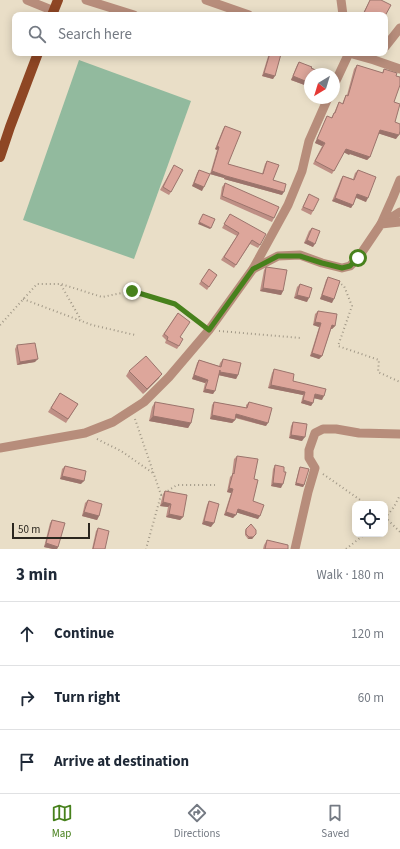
<!DOCTYPE html>
<html lang="en">
<head>
<meta charset="utf-8">
<style>
  body { margin:0; font-family:"Source Sans 3",sans-serif; background:#f2f2f3; color:#1f2937 }
  .controls { position:absolute; right:12px; bottom:12px; display:grid; overflow:hidden; border-radius:8px; box-shadow:0 2px 10px #0003 }
  .controls button { width:36px; height:36px; display:grid; place-items:center; padding:0; border:0; border-bottom:1px solid #e0e1e3; background:#fff; color:#1f2937; font:20px sans-serif }
  .compass { position:absolute; left:304px; top:68px; width:36px; height:36px; border-radius:50%; background:#fff; box-shadow:0 2px 10px #0003; rotate:218deg }
  .scale { position:absolute; left:12px; bottom:10px; width:78px; box-sizing:border-box; padding-left:4px; border:2px solid #2b261e; border-top:0; font-size:11px; line-height:14px; white-space:nowrap; color:#2b261e; -webkit-text-stroke:3px #e9dec7; paint-order:stroke }
  .stop { position:absolute; width:12px; height:12px; margin:-9px; border:3px solid #47811c; border-radius:50%; background:#fff }
  .stop.end { background:#47811c; border-color:#fff; box-shadow:0 1px 4px #0008 }
  .list { margin:0; padding:0; list-style:none }
  h2 { display:flex; justify-content:space-between; align-items:center; height:52px; margin:0; padding:0 16px; font-size:17px }
  h2 small { font-size:13px; font-weight:400; color:#747a83 }
  .list li { display:grid; grid-template-columns:26px 1fr auto; gap:12px; align-items:center; box-sizing:border-box; height:64px; padding:0 16px; border-top:1px solid #e0e1e3 }
  .list b { display:block; font-size:15px; white-space:nowrap }
  .list em { font-size:13px; font-style:normal; color:#747a83 }
  .icon { flex:none; width:22px; height:22px; fill:none; stroke:currentColor; stroke-width:2; stroke-linecap:round; stroke-linejoin:round }
  .map { position:relative; flex:none; width:400px; height:549px; overflow:hidden }
  .search { position:absolute; background:#fff; box-shadow:0 2px 10px #0003; left:12px; right:12px; top:12px; height:44px; display:flex; align-items:center; gap:10px; box-sizing:border-box; padding:0 14px; border-radius:8px; color:#747a83; font-size:15px }
  .sheet { height:244px; background:#fff }
  nav { display:flex; justify-content:space-around; align-items:center; box-sizing:border-box; height:56px; border-top:1px solid #e0e1e3; background:#fff; font-size:11px; color:#747a83 }
  nav a { display:grid; justify-items:center; gap:2px }
  nav .on { color:#47811c }
  .map>svg:first-child { display:block }
  .pitch { fill:#92ba9e }
  .lines { fill:none; stroke-linecap:round; stroke-linejoin:round }
  .path { stroke:#a19887; stroke-width:2; stroke-dasharray:1 3; stroke-linecap:butt }
  .minor { stroke:#b78d7b; stroke-width:9 }
  .primary { stroke:#8e4624; stroke-width:10 }
  .wall { fill:#be8f85 }
  .shaded-wall { fill:#9b746c }
  .building { fill:#dda69b; stroke:#9b746c }
  .route { stroke:#47811c; stroke-width:5 }
</style>
</head>
<body>
<div class="map">
<svg width="400" height="549" viewBox="0 0 400 549">
  <rect width="100%" height="100%" fill="#e9dec7"/>
  <path class="pitch" d="M 79,60 L 191,101 L 134,259 L 23,220 Z"/>
  <g class="lines">
    <g class="path">
      <path d="M 338,282 L 344,286 L 352,306 L 338,346 L 379,360 L 378,372 L 400,382"/>
      <path d="M 61,285 L 81,320"/>
      <path d="M 23,299 L 92,325 L 135,335"/>
      <path d="M 0,325 L 37,284 L 61,284 L 102,297 L 132,291 L 175,304 L 202,325"/>
      <path d="M 219,331 L 301,338"/>
      <path d="M 135,419 L 161,495 L 146,549"/>
      <path d="M 97,439 L 121,451 L 153,473"/>
      <path d="M 323,474 L 366,504"/>
      <path d="M 161,495 L 177,485 L 215,485"/>
      <path d="M 385,517 L 400,532"/>
      <path d="M 385,518 L 394,507 L 400,495"/>
      <path d="M 346,549 L 365,534"/>
    </g>
    <g class="minor">
      <path d="M 27,0 L 54,11"/>
      <path d="M 86,0 L 134,15"/>
      <path d="M 206,0 L 249,15"/>
      <path d="M 341,0 L 343,15"/>
      <path d="M 385,47 L 400,28"/>
      <path d="M 349,53 L 374,60 L 400,69"/>
      <path d="M 334,85 L 349,53"/>
      <path d="M 400,180 L 393,197 L 381,224 L 400,212"/>
      <path d="M 253,269 L 278,256 L 300,255 L 322,263 L 342,268 L 350,266 L 358,258 L 381,224 L 400,222"/>
      <path d="M 0,448 L 85,433 L 113,422 L 144,402 L 169,377 L 209,330 L 253,269 L 288,205 L 302,171 L 309,141 L 328,98"/>
      <path d="M 295,549 L 308,492 L 315,468 L 309,458 L 309,450 L 315,433 L 323,429 L 336,429 L 359,433 L 400,434"/>
    </g>
    <g class="primary">
      <path d="M 52,15 L 58,0"/>
      <path d="M 0,157 L 10,127 L 38,53"/>
    </g>
  </g>
  <g class="wall">
    <path d="M 370,0 L 381,0 L 385,15 L 362,15 Z"/>
    <path d="M 269,53 L 279,53 L 273,79 L 262,76 Z"/>
    <path d="M 299,62 L 310,74 L 310,87 L 291,80 L 297,65 Z"/>
    <path d="M 357,65 L 382,73 L 384,69 L 396,76 L 394,102 L 395,122 L 396,139 L 378,133 L 370,157 L 367,160 L 344,152 L 332,174 L 313,164 L 322,146 L 315,143 L 325,120 L 327,116 L 331,118 L 334,113 L 337,106 L 339,102 L 342,104 L 344,99 L 346,95 L 347,95 L 354,69 Z"/>
    <path d="M 225,126 L 228,164 L 262,174 L 265,164 L 267,161 L 273,180 L 282,195 L 224,179 L 224,178 L 210,174 L 217,150 L 215,149 L 223,129 Z"/>
    <path d="M 174,165 L 171,192 L 169,195 L 160,190 Z"/>
    <path d="M 199,170 L 202,191 L 192,186 L 197,173 Z"/>
    <path d="M 358,170 L 366,202 L 356,198 L 351,208 L 332,201 L 341,179 L 343,176 L 353,179 L 355,173 Z"/>
    <path d="M 225,183 L 274,218 L 272,222 L 220,199 L 222,187 Z"/>
    <path d="M 309,194 L 313,211 L 311,215 L 301,210 Z"/>
    <path d="M 230,214 L 260,245 L 258,248 L 250,244 L 234,268 L 221,260 L 237,236 L 222,228 Z"/>
    <path d="M 312,228 L 313,247 L 304,243 L 309,231 Z"/>
    <path d="M 266,267 L 283,291 L 281,295 L 260,291 L 264,270 Z"/>
    <path d="M 209,269 L 217,275 L 207,290 L 199,284 Z"/>
    <path d="M 328,277 L 332,303 L 320,299 L 326,280 Z"/>
    <path d="M 300,284 L 307,302 L 294,298 L 297,287 Z"/>
    <path d="M 318,311 L 335,326 L 332,329 L 331,329 L 322,356 L 319,359 L 310,356 L 319,327 L 313,325 L 315,314 Z"/>
    <path d="M 178,313 L 180,337 L 179,346 L 177,349 L 165,343 L 166,340 L 162,336 Z"/>
    <path d="M 17,345 L 35,362 L 17,365 L 15,349 Z"/>
    <path d="M 223,359 L 238,375 L 236,379 L 219,375 L 213,394 L 203,392 L 205,383 L 192,379 L 197,363 L 199,360 L 219,366 L 220,363 Z"/>
    <path d="M 274,369 L 293,381 L 322,400 L 314,398 L 311,406 L 301,403 L 303,395 L 268,388 L 272,373 Z"/>
    <path d="M 129,371 L 159,378 L 143,394 L 126,376 Z"/>
    <path d="M 60,393 L 78,404 L 66,423 L 48,412 Z"/>
    <path d="M 155,402 L 191,423 L 188,428 L 149,421 L 152,407 Z"/>
    <path d="M 214,402 L 246,408 L 246,405 L 249,402 L 266,426 L 235,418 L 235,420 L 232,423 L 210,419 L 212,405 Z"/>
    <path d="M 293,422 L 302,441 L 289,438 L 291,426 Z"/>
    <path d="M 237,456 L 254,479 L 253,501 L 258,519 L 236,512 L 233,518 L 224,515 L 231,493 L 227,492 L 230,477 L 232,475 L 234,459 Z"/>
    <path d="M 275,465 L 281,488 L 271,486 L 273,469 Z"/>
    <path d="M 65,466 L 81,484 L 60,479 L 62,469 Z"/>
    <path d="M 300,467 L 304,485 L 303,487 L 295,485 L 299,469 Z"/>
    <path d="M 165,491 L 183,517 L 180,520 L 166,517 L 168,507 L 160,506 L 163,494 Z"/>
    <path d="M 88,500 L 99,516 L 97,520 L 82,516 L 85,503 Z"/>
    <path d="M 209,501 L 211,527 L 202,524 L 207,505 Z"/>
    <path d="M 52,520 L 58,547 L 57,549 L 53,549 L 44,547 L 50,523 Z"/>
    <path d="M 98,528 L 105,549 L 92,549 L 96,531 Z"/>
    <path d="M 246,529 L 256,534 L 252,539 L 248,539 L 245,535 L 245,531 Z"/>
    <path d="M 267,540 L 288,549 L 263,549 L 264,545 Z"/>
  </g>
  <g class="shaded-wall">
    <path d="M 264,73 L 275,76 L 273,79 L 262,76 Z"/>
    <path d="M 293,76 L 310,83 L 310,87 L 291,80 Z"/>
    <path d="M 380,130 L 399,135 L 396,139 L 377,133 Z"/>
    <path d="M 317,139 L 325,143 L 322,146 L 315,143 Z"/>
    <path d="M 217,146 L 219,147 L 217,150 L 215,149 Z"/>
    <path d="M 346,149 L 370,157 L 367,160 L 350,154 L 349,155 L 343,152 Z"/>
    <path d="M 212,171 L 226,176 L 224,178 L 210,174 Z"/>
    <path d="M 226,176 L 284,192 L 282,195 L 224,179 Z"/>
    <path d="M 194,183 L 204,187 L 202,191 L 192,186 Z"/>
    <path d="M 357,194 L 368,198 L 366,202 L 355,197 Z"/>
    <path d="M 335,198 L 353,205 L 351,208 L 332,201 Z"/>
    <path d="M 199,222 L 211,228 L 210,229 L 198,224 Z"/>
    <path d="M 307,240 L 315,244 L 313,247 L 304,243 Z"/>
    <path d="M 263,288 L 283,291 L 281,295 L 260,291 Z"/>
    <path d="M 297,295 L 309,298 L 307,302 L 294,298 Z"/>
    <path d="M 322,295 L 334,299 L 332,303 L 320,299 Z"/>
    <path d="M 315,322 L 321,323 L 319,327 L 313,325 Z"/>
    <path d="M 332,325 L 335,326 L 332,329 L 330,329 Z"/>
    <path d="M 312,353 L 322,356 L 319,359 L 310,356 Z"/>
    <path d="M 38,359 L 35,362 L 17,365 L 20,362 Z"/>
    <path d="M 220,372 L 238,375 L 236,379 L 218,375 Z"/>
    <path d="M 162,374 L 159,378 L 143,394 L 147,389 Z"/>
    <path d="M 194,375 L 208,380 L 205,383 L 192,379 Z"/>
    <path d="M 271,385 L 305,392 L 303,395 L 268,388 Z"/>
    <path d="M 205,389 L 215,391 L 213,394 L 203,392 Z"/>
    <path d="M 315,394 L 324,396 L 322,400 L 313,398 Z"/>
    <path d="M 303,400 L 313,403 L 311,406 L 301,403 Z"/>
    <path d="M 236,414 L 268,423 L 266,426 L 234,417 Z"/>
    <path d="M 212,415 L 235,420 L 232,423 L 210,419 Z"/>
    <path d="M 153,416 L 191,423 L 188,428 L 149,421 Z"/>
    <path d="M 291,435 L 305,437 L 302,441 L 289,438 Z"/>
    <path d="M 62,476 L 84,481 L 81,484 L 60,479 Z"/>
    <path d="M 273,483 L 283,484 L 281,488 L 271,486 Z"/>
    <path d="M 296,483 L 304,485 L 303,487 L 295,485 Z"/>
    <path d="M 229,488 L 233,489 L 231,493 L 227,492 Z"/>
    <path d="M 163,502 L 171,504 L 168,507 L 160,506 Z"/>
    <path d="M 238,509 L 260,516 L 258,519 L 235,512 Z"/>
    <path d="M 84,512 L 99,516 L 97,520 L 82,516 Z"/>
    <path d="M 226,512 L 236,515 L 233,518 L 224,515 Z"/>
    <path d="M 169,514 L 183,517 L 180,520 L 166,517 Z"/>
    <path d="M 204,521 L 214,523 L 211,527 L 202,524 Z"/>
    <path d="M 256,534 L 252,539 L 248,539 L 249,537 Z"/>
    <path d="M 46,543 L 58,547 L 57,549 L 53,549 L 44,547 Z"/>
  </g>
  <g class="building">
    <path d="M 370,0 L 381,0 L 391,5 L 385,16 L 385,15 L 363,15 Z"/>
    <path d="M 270,53 L 281,54 L 275,76 L 264,73 Z"/>
    <path d="M 299,62 L 312,67 L 311,68 L 318,71 L 317,74 L 310,74 L 310,83 L 293,76 Z"/>
    <path d="M 357,65 L 383,73 L 384,69 L 397,73 L 396,76 L 400,77 L 400,85 L 394,102 L 400,104 L 395,122 L 400,124 L 400,131 L 399,135 L 380,130 L 370,157 L 346,149 L 334,171 L 315,161 L 325,143 L 317,139 L 327,116 L 332,118 L 334,113 L 335,113 L 339,102 L 343,104 L 346,95 L 348,96 Z"/>
    <path d="M 225,126 L 241,132 L 228,164 L 263,174 L 267,161 L 279,165 L 273,180 L 286,184 L 284,192 L 226,176 L 212,171 L 219,147 L 217,146 Z"/>
    <path d="M 174,165 L 183,170 L 171,192 L 163,187 Z"/>
    <path d="M 199,170 L 210,174 L 204,187 L 194,183 Z"/>
    <path d="M 358,170 L 376,177 L 368,198 L 357,194 L 353,205 L 335,198 L 343,176 L 354,180 Z"/>
    <path d="M 225,183 L 279,207 L 274,218 L 222,196 Z"/>
    <path d="M 309,194 L 319,199 L 313,211 L 303,207 Z"/>
    <path d="M 203,214 L 215,219 L 211,228 L 199,222 Z"/>
    <path d="M 230,214 L 266,234 L 260,245 L 252,240 L 236,265 L 224,257 L 239,233 L 224,224 Z"/>
    <path d="M 312,228 L 320,231 L 315,244 L 307,240 Z"/>
    <path d="M 266,267 L 287,270 L 283,291 L 263,288 Z"/>
    <path d="M 209,269 L 217,275 L 209,287 L 201,281 Z"/>
    <path d="M 328,277 L 340,281 L 334,299 L 322,295 Z"/>
    <path d="M 300,284 L 312,288 L 309,298 L 297,295 Z"/>
    <path d="M 318,311 L 337,314 L 335,326 L 332,325 L 322,356 L 312,353 L 321,323 L 315,322 Z"/>
    <path d="M 178,313 L 190,322 L 180,337 L 183,339 L 179,346 L 167,340 L 168,337 L 164,334 Z"/>
    <path d="M 35,343 L 38,359 L 20,362 L 17,345 Z"/>
    <path d="M 146,356 L 162,374 L 147,389 L 129,371 Z"/>
    <path d="M 223,359 L 241,363 L 238,375 L 220,372 L 220,370 L 215,391 L 205,389 L 208,380 L 194,375 L 199,360 L 221,367 Z"/>
    <path d="M 274,369 L 294,374 L 293,381 L 326,389 L 324,396 L 315,394 L 313,403 L 303,400 L 305,392 L 271,385 Z"/>
    <path d="M 60,393 L 78,404 L 68,419 L 51,408 Z"/>
    <path d="M 155,402 L 194,409 L 191,423 L 153,416 Z"/>
    <path d="M 214,402 L 247,408 L 249,402 L 272,408 L 268,423 L 236,414 L 235,420 L 212,415 Z"/>
    <path d="M 293,422 L 307,424 L 305,437 L 291,435 Z"/>
    <path d="M 237,456 L 258,459 L 254,479 L 258,480 L 253,501 L 264,505 L 260,516 L 238,509 L 236,515 L 226,512 L 233,489 L 229,488 L 233,473 L 234,474 Z"/>
    <path d="M 275,465 L 284,467 L 284,472 L 286,472 L 283,484 L 273,483 Z"/>
    <path d="M 65,466 L 86,471 L 84,481 L 62,476 Z"/>
    <path d="M 300,467 L 309,469 L 304,485 L 296,483 Z"/>
    <path d="M 165,491 L 187,495 L 183,517 L 169,514 L 171,504 L 163,502 Z"/>
    <path d="M 88,500 L 102,504 L 99,516 L 84,512 Z"/>
    <path d="M 209,501 L 219,504 L 214,523 L 204,521 Z"/>
    <path d="M 52,520 L 65,523 L 58,547 L 46,543 Z"/>
    <path d="M 251,524 L 256,530 L 256,534 L 253,537 L 249,537 L 246,534 L 246,529 Z"/>
    <path d="M 98,528 L 109,531 L 105,549 L 93,549 Z"/>
    <path d="M 267,540 L 288,545 L 288,549 L 265,549 Z"/>
  </g>
  <g class="lines">
    <path class="route" d="M 132,291 L 175,304 L 209,330 L 253,269 L 278,256 L 300,256 L 322,263 L 342,268 L 350,266 L 358,258"/>
  </g>
</svg>
<div class="controls">
<button><svg class="icon" aria-label="locate" viewBox="0 0 24 24"><circle cx="12" cy="12" r="6"/><path d="M12 2v4M12 18v4M2 12h4M18 12h4"/></svg></button>
</div>
<svg class="compass" viewBox="-18 -18 36 36"><path d="M0-13l5 13h-10z" fill="#e53935"/><path d="M0 13l5-13h-10z" fill="#747a83"/></svg>
<div class="scale">50 m</div>
<div class="stop" style="left:358px;top:258px"></div>
<div class="stop end" style="left:132px;top:291px"></div>
<div class="search"><svg class="icon" aria-label="search" viewBox="0 0 24 24"><circle cx="10" cy="10" r="6"/><path d="M15 15l6 6"/></svg>Search here</div>
</div>
<section class="sheet">
<h2>3 min<small>Walk · 180 m</small></h2>
<ul class="list">
<li><svg class="icon" aria-label="ahead" viewBox="0 0 24 24"><path d="M12 20V5M6 11l6-6 6 6"/></svg><div><b>Continue</b></div><em>120 m</em></li>
<li><svg class="icon" aria-label="right" viewBox="0 0 24 24"><path d="M7 20v-9h11M14 6l5 5-5 5"/></svg><div><b>Turn right</b></div><em>60 m</em></li>
<li><svg class="icon" aria-label="arrive" viewBox="0 0 24 24"><path d="M6 21V4h12l-3 4 3 4H6"/></svg><div><b>Arrive at destination</b></div></li>
</ul>
</section>
<nav>
<a class="on"><svg class="icon" aria-label="map" viewBox="0 0 24 24"><path d="M3 6l6-2 6 2 6-2v14l-6 2-6-2-6 2zM9 4v14M15 6v14"/></svg>Map</a>
<a><svg class="icon" aria-label="directions" viewBox="0 0 24 24"><path d="M12 3l9 9-9 9-9-9zM9 14v-3h6M13 9l2 2-2 2"/></svg>Directions</a>
<a><svg class="icon" aria-label="saved" viewBox="0 0 24 24"><path d="M7 4h10v16l-5-4-5 4z"/></svg>Saved</a>
</nav>
</body>
</html>
